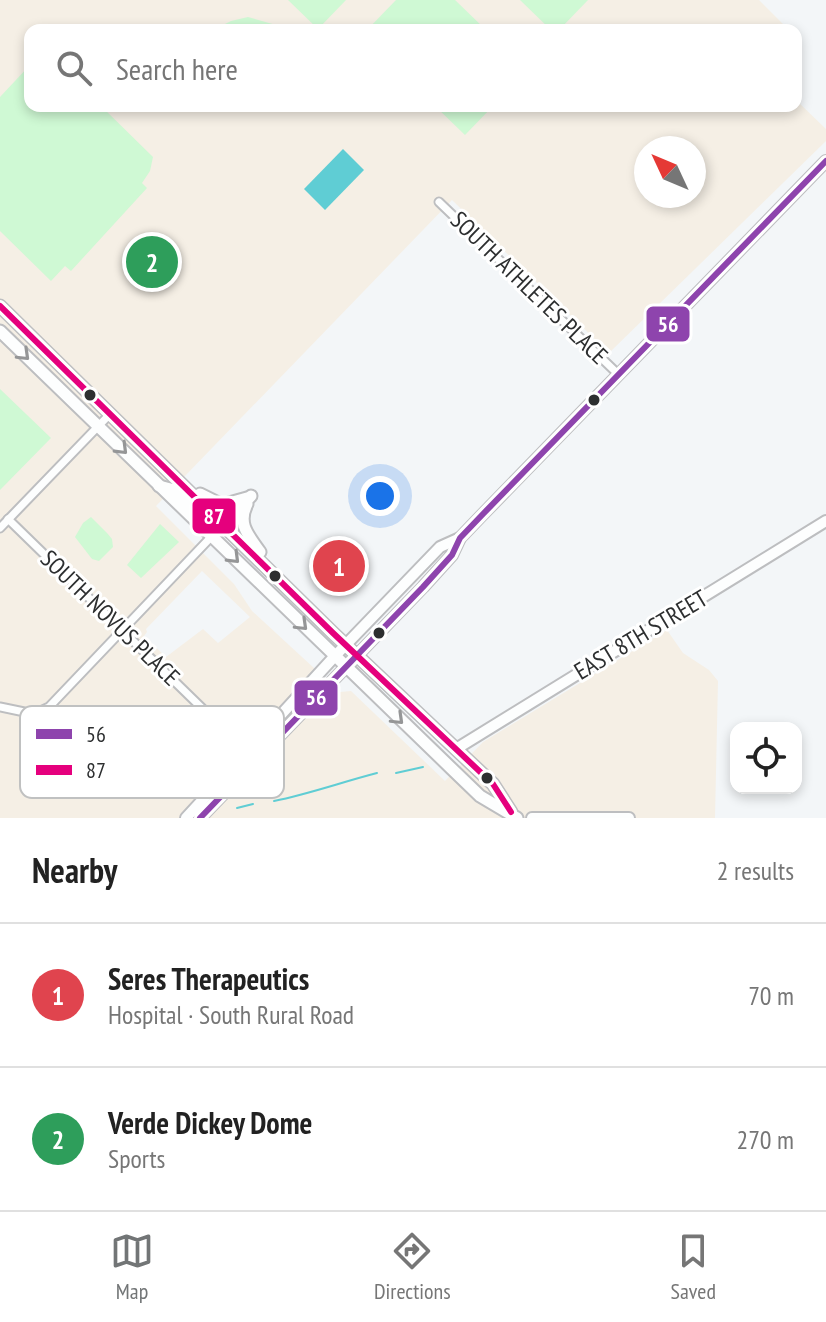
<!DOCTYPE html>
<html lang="en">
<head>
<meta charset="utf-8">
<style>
  body { margin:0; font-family:"PT Sans Narrow",sans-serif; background:#f2f2f2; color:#222 }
  .controls { position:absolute; right:24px; bottom:24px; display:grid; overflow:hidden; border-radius:16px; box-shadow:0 4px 12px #0003 }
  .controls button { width:72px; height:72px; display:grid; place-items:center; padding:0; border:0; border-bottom:2px solid #e0e0e0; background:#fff; color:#222; font:40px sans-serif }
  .compass { position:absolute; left:634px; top:136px; width:72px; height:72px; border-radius:50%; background:#fff; box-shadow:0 4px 12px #0003; rotate:314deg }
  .you { position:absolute; left:380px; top:496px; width:28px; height:28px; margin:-20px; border:6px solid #fff; border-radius:50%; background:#1a73e8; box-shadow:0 0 0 12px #1a73e833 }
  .badge { display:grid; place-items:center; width:52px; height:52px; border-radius:50%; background:#727576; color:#fff; font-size:26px; font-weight:700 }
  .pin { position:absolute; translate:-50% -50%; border:4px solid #fff; box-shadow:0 2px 8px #0006 }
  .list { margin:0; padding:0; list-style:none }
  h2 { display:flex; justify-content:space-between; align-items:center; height:104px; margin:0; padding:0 32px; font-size:34px }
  h2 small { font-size:26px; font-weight:400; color:#767676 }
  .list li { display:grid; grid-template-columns:52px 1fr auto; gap:24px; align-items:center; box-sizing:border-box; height:144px; padding:0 32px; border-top:2px solid #e0e0e0 }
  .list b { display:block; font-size:30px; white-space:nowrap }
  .list p { margin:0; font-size:26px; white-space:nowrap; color:#767676 }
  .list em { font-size:26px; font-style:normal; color:#767676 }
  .icon { flex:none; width:44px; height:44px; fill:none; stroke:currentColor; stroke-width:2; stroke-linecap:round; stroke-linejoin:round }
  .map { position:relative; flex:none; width:826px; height:818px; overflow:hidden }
  .search { position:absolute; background:#fff; box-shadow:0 4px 12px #0003; left:24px; right:24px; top:24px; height:88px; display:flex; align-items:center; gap:20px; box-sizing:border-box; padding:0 28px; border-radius:16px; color:#767676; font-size:30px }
  .sheet { height:392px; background:#fff }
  nav { display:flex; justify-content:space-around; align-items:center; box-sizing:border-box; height:112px; border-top:2px solid #e0e0e0; background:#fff; font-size:22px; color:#767676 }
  nav a { display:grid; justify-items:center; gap:4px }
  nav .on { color:#727576 }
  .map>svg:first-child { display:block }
  .education { fill:#f5efe5; fill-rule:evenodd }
  .green { fill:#cff9d4 }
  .water { fill:#5fcdd4 }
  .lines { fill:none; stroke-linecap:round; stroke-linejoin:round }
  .stream { stroke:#5fcdd4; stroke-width:2 }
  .street-casing { stroke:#bdbec0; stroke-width:11 }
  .secondary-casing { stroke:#bdbec0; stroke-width:14 }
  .primary-casing { stroke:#bdbec0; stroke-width:15 }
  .street { stroke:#fdfefe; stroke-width:7 }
  .secondary { stroke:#fdfefe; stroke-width:10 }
  .primary { stroke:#fdfefe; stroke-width:11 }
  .bus-1-casing { stroke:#fff; stroke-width:12 }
  .bus-2-casing { stroke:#fff; stroke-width:12 }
  .bus-1 { stroke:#8e44ad; stroke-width:6 }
  .bus-2 { stroke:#e5007d; stroke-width:6 }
  .oneway { stroke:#959697 }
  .bus-dot { fill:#2d2f30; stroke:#fff; stroke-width:3 }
  .labels { text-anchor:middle; stroke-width:6; stroke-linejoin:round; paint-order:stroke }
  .street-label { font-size:24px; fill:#2d2f30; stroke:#fff }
  .key { fill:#fff; stroke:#c0c1c1; stroke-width:2 }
  .key-label { font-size:22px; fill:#2d2f30 }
  .line-badge { stroke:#fff; stroke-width:3 }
  .badge-label { font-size:22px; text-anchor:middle; font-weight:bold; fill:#fff }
</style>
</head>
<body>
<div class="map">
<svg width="826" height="818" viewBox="0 0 826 818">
  <rect width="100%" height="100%" fill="#f3f6f8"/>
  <path class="education" d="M 0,0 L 759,0 L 789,30 L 30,30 L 30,106 L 796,106 L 796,100 L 826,129 L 826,141 L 609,353 L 452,200 L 156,506 L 234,584 L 252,611 L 340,692 L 351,691 L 445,781 L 483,742 L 667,630 L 683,653 L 709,670 L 718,681 L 715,818 L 0,818 ZM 646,148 L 694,148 L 694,196 L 646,196 ZM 202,571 L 250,617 L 218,643 L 203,629 L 166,657 L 144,636 L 147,632 L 146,629 Z"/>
  <g class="green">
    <path d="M 288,0 L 346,0 L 318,29 Z"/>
    <path d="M 396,0 L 455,0 L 486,30 L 367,30 Z"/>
    <path d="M 520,0 L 588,0 L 559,30 L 551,30 Z"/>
    <path d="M 248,17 L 276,25 L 282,30 L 213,30 L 231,21 Z"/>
    <path d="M 30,65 L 30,106 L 101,106 L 153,157 L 150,171 L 142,183 L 147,188 L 71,271 L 65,266 L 51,281 L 0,231 L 0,97 Z"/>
    <path d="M 435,106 L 493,106 L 465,135 Z"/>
    <path d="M 0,389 L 51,438 L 0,490 Z"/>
    <path d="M 91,517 L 107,533 L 112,539 L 113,547 L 99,561 L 92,559 L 75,537 L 83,523 Z"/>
    <path d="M 160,524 L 179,542 L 141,578 L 127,565 Z"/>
  </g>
  <path class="water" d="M 343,149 L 364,170 L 325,210 L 304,189 Z"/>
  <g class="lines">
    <g class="stream">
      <path d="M 396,773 L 423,767"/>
      <path d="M 274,801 C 309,794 342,782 377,773"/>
      <path d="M 237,808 L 253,804"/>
    </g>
    <g class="street-casing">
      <g id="street">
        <path d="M 439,202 L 618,374"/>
        <path d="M 8,519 L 246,751"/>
        <path d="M 0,528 L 111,413"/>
        <path d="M 0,707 L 34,714 L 49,707 L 212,536"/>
      </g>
    </g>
    <g class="secondary-casing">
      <g id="secondary">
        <path d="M 456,749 L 826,521"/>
        <path d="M 186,818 L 334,657 L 440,547 L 460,538"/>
        <path d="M 200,818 L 423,587 L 452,555 L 460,538 L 483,514 L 826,161"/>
        <path d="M 532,818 L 629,818"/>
      </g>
    </g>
    <g class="primary-casing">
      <g id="primary">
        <path d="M 0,306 L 333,633 L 493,784 L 511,812"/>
        <path d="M 0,331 L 452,769 L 480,796 L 517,818"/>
        <path d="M 159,486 L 178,491 L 211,524 L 224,524 L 251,496"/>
        <path d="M 200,494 L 222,505 L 247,498"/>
        <path d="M 247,504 C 237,524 248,535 260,552"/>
      </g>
    </g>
    <use href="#street" class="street"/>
    <use href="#secondary" class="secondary"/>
    <use href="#primary" class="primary"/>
    <g class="bus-1-casing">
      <path id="bus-1" d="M 200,818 L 423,587 L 452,555 L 460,538 L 483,514 L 826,161"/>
    </g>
    <g class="bus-2-casing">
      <path id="bus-2" d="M 0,306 L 333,633 L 493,784 L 511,812"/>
    </g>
    <use href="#bus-1" class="bus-1"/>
    <use href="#bus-2" class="bus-2"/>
  </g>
  <defs><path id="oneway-chevron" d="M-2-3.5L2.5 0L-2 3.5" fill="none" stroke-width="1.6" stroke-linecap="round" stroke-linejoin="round" transform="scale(2)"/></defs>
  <g class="oneway">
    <use href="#oneway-chevron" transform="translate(24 355) rotate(44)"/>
    <use href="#oneway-chevron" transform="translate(122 449) rotate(45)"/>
    <use href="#oneway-chevron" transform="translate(234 558) rotate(45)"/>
    <use href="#oneway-chevron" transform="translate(302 625) rotate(44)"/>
    <use href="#oneway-chevron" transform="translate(398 719) rotate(44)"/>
  </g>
  <g class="bus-dot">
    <circle cx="90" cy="395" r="7"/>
    <circle cx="594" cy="400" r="7"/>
    <circle cx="275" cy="576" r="7"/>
    <circle cx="379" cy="633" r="7"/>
    <circle cx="487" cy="778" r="7"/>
  </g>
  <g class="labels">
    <g class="street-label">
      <text transform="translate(529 288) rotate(44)" y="8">SOUTH ATHLETES PLACE</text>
      <text transform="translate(110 618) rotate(44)" y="8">SOUTH NOVUS PLACE</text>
      <text transform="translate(641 635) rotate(-31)" y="8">EAST 8TH STREET</text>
    </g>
  </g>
  <rect x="20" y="706" width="264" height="92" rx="12" class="key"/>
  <rect x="36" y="729" width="36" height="10" fill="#8e44ad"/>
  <rect x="36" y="765" width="36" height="10" fill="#e5007d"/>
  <g class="key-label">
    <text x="86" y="742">56</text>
    <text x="86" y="778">87</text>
  </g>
  <g class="line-badge">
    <rect x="645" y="305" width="46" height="38" rx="8" fill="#8e44ad"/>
    <rect x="191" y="497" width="46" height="38" rx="8" fill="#e5007d"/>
    <rect x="293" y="679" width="46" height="38" rx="8" fill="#8e44ad"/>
  </g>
  <g class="badge-label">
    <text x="668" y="332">56</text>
    <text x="214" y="524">87</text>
    <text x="316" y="705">56</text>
  </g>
</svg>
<div class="controls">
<button><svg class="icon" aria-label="locate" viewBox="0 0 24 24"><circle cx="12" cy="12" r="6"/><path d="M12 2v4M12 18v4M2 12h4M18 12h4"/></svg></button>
</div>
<svg class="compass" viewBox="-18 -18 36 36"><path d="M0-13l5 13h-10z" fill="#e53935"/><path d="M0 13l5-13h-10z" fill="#767676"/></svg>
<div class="you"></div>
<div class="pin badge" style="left:339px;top:566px;background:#e0444e">1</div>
<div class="pin badge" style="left:152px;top:262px;background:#2e9e5b">2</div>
<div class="search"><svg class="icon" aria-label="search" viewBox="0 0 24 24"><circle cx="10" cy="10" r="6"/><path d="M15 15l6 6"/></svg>Search here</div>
</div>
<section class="sheet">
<h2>Nearby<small>2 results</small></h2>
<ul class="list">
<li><span class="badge" style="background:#e0444e">1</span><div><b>Seres Therapeutics</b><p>Hospital · South Rural Road</p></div><em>70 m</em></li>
<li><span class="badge" style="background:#2e9e5b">2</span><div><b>Verde Dickey Dome</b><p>Sports</p></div><em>270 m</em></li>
</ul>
</section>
<nav>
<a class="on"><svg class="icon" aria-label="map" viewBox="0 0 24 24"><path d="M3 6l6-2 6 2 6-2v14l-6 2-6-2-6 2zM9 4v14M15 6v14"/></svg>Map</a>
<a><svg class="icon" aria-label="directions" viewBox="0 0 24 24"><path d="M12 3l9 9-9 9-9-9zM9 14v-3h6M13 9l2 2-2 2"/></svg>Directions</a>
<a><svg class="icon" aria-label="saved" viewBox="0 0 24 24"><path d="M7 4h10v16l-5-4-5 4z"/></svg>Saved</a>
</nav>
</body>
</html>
